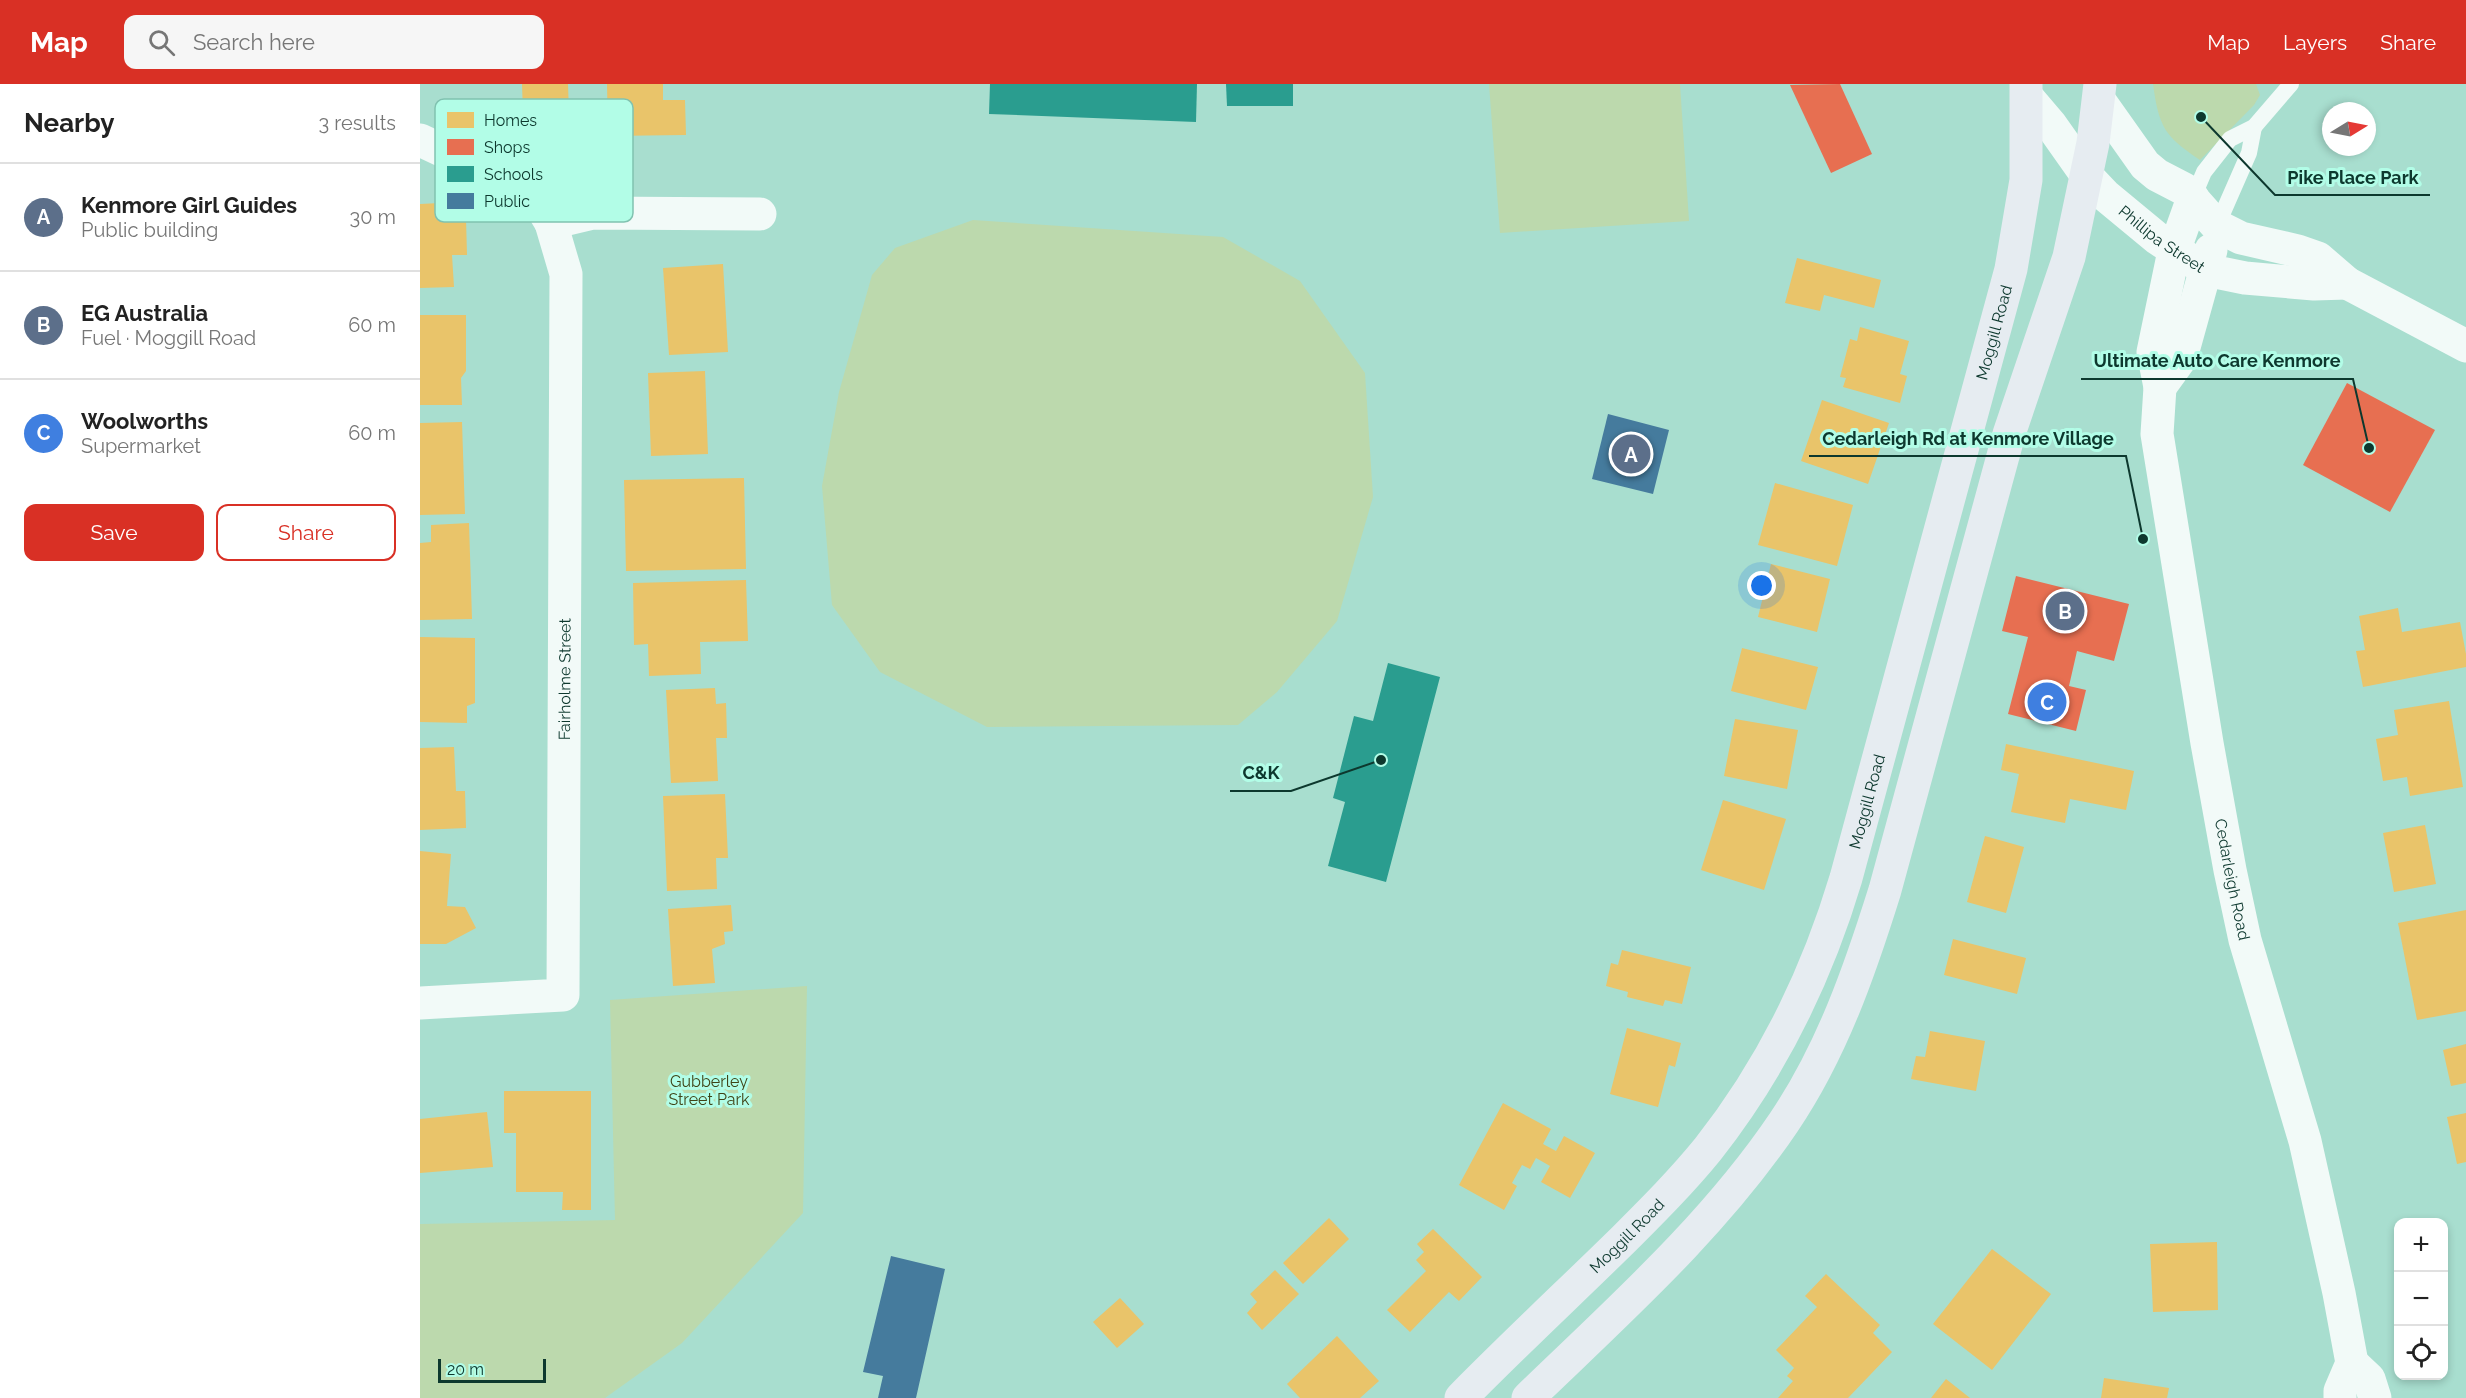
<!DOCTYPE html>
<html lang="en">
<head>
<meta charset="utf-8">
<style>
  body { margin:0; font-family:Raleway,sans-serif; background:#f6f6f6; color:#222 }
  .controls { position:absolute; right:18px; bottom:18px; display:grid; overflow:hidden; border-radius:12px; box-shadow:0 3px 9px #0003 }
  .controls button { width:54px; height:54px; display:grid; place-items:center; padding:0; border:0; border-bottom:2px solid #e0e0e0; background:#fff; color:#222; font:30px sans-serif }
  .compass { position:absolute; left:1902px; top:18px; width:54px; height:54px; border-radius:50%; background:#fff; box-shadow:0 3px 9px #0003; rotate:80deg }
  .scale { position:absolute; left:18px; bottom:15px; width:108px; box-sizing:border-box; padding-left:6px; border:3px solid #0d382e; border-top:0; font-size:16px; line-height:21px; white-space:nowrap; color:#0d382e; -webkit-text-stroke:4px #b2fde7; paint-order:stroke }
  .you { position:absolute; left:1342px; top:502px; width:21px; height:21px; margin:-15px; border:4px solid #fff; border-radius:50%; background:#1a73e8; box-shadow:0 0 0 9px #1a73e833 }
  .badge { display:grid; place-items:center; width:39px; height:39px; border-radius:50%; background:#d93025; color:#fff; font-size:20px; font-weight:700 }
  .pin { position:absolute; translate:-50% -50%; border:3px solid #fff; box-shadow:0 2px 6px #0006 }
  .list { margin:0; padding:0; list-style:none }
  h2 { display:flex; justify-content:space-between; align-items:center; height:78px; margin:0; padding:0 24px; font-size:26px }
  h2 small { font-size:20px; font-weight:400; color:#767676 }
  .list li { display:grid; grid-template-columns:39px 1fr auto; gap:18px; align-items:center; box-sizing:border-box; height:108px; padding:0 24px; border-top:2px solid #e0e0e0 }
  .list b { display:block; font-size:22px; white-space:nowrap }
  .list p { margin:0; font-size:20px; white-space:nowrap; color:#767676 }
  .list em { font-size:20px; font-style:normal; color:#767676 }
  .actions { display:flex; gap:12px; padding:18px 24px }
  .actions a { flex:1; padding:14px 0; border:2px solid #d93025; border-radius:12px; text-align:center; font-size:21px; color:#d93025 }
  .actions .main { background:#d93025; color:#fff }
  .icon { flex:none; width:33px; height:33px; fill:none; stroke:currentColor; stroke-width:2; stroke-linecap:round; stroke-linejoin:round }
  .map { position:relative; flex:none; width:2046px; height:1314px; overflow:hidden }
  header { display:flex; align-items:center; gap:36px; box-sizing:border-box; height:84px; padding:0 30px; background:#d93025; color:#fff }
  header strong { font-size:28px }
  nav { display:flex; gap:33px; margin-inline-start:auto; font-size:21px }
  .search { width:420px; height:54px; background:#f6f6f6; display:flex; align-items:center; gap:15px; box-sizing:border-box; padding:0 21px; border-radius:12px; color:#767676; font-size:22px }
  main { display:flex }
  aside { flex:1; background:#fff }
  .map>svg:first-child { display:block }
  .green { fill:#bcd9ad }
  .homes { fill:#e9c46a }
  .shops { fill:#e76f51 }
  .schools { fill:#2a9d8f }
  .public { fill:#457b9d }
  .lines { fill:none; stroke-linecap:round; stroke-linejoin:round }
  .service { stroke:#f2faf8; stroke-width:16 }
  .minor { stroke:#f2faf8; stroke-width:33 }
  .trunk { stroke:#e6ecf1; stroke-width:33 }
  .labels { text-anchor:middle; stroke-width:6; stroke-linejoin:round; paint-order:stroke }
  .street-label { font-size:16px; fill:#0d382e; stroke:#b2fde7 }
  .park-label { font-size:16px; fill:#3f4316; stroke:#b2fde7 }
  .key { fill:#b2fde7; stroke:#80c2b0; stroke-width:1.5 }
  .key-label { font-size:16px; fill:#0d382e }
  .leader { fill:none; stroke:#0d382e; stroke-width:2 }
  .callout-dot { fill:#0d382e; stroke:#b2fde7; stroke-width:2 }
  .callout-label { font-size:18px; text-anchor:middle; font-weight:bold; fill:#0d382e; stroke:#b2fde7; stroke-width:6; stroke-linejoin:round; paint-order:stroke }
</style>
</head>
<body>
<header>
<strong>Map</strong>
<div class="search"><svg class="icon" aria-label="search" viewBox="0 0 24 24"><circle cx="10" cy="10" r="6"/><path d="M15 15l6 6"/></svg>Search here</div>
<nav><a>Map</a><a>Layers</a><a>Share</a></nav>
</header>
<main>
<aside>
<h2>Nearby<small>3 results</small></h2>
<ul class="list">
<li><span class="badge" style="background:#5c6f8a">A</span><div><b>Kenmore Girl Guides</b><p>Public building</p></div><em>30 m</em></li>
<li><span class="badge" style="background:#5c6f8a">B</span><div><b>EG Australia</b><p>Fuel · Moggill Road</p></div><em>60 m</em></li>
<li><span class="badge" style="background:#3f7fe0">C</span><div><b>Woolworths</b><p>Supermarket</p></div><em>60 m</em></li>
</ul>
<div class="actions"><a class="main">Save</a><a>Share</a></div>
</aside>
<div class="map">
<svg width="2046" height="1314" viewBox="0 0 2046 1314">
  <rect width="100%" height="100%" fill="#a8decf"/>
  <g class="green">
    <path d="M 1069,0 L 1260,0 L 1269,137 L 1080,149 Z"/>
    <path d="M 1733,0 L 1836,0 L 1840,11 L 1834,21 L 1780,76 C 1744,52 1739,43 1733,0 Z"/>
    <path d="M 553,136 L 803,153 L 880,197 L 945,289 L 953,413 L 917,537 L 857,608 L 818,641 L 567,643 L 460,588 L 412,521 L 402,402 L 419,308 L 452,191 L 475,164 Z"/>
    <path d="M 387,902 L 383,1129 L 262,1259 L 185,1314 L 0,1314 L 0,1140 L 195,1136 L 190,916 Z"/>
  </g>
  <g class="homes">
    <path d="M 102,0 L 148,0 L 149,30 L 103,32 Z"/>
    <path d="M 187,0 L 243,0 L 243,16 L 265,16 L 266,51 L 188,52 Z"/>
    <path d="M 20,119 L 21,135 L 46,134 L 47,171 L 32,171 L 34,203 L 0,204 L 0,120 Z"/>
    <path d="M 1377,174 L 1461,196 L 1454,224 L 1404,211 L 1400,227 L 1365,219 Z"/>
    <path d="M 303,180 L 308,268 L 249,271 L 243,184 Z"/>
    <path d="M 0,231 L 46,231 L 46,287 L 41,294 L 42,321 L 0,321 Z"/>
    <path d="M 1440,243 L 1489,257 L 1480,290 L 1487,292 L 1480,319 L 1423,303 L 1426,294 L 1420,293 L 1430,255 L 1437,257 Z"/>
    <path d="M 285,287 L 288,370 L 231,372 L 228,289 Z"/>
    <path d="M 1402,316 L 1469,339 L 1448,400 L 1381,377 Z"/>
    <path d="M 42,338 L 45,430 L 0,431 L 0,339 Z"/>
    <path d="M 324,394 L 326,485 L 206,487 L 204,396 Z"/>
    <path d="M 1355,399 L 1433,421 L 1417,482 L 1338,461 Z"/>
    <path d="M 49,439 L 52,535 L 0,536 L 0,459 L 11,458 L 11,441 Z"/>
    <path d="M 1351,480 L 1410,495 L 1397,548 L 1338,533 Z"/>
    <path d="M 326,496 L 328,557 L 280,558 L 281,590 L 229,592 L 228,560 L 214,561 L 213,499 Z"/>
    <path d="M 1978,524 L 1982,548 L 2040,538 L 2046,570 L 2046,583 L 1943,603 L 1936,567 L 1945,566 L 1939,532 Z"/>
    <path d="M 0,553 L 55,554 L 55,619 L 47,622 L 47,639 L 0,638 Z"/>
    <path d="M 1322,564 L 1398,583 L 1386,626 L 1311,607 Z"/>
    <path d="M 295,604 L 296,620 L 306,619 L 307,654 L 296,654 L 298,697 L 251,699 L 246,606 Z"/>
    <path d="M 2029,617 L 2043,703 L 1990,712 L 1987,693 L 1963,697 L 1956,655 L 1978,651 L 1974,626 Z"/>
    <path d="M 1315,635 L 1378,646 L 1367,705 L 1304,692 Z"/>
    <path d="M 1586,660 L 1714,687 L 1706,726 L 1650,715 L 1645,739 L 1591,728 L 1599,690 L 1581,686 Z"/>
    <path d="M 34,663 L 36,707 L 45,707 L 46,744 L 0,746 L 0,664 Z"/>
    <path d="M 305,710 L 308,774 L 296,774 L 297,805 L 247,807 L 243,712 Z"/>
    <path d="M 1303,716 L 1366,735 L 1344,806 L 1281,786 Z"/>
    <path d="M 2005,741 L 2016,800 L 1974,808 L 1963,749 Z"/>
    <path d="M 1565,752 L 1604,763 L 1586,829 L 1547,818 Z"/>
    <path d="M 0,767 L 31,770 L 27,822 L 45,823 L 56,844 L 26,860 L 0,860 Z"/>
    <path d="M 311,821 L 313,847 L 304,848 L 305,860 L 292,865 L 295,899 L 253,902 L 248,825 Z"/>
    <path d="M 2046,826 L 2046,927 L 1997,936 L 1978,839 Z"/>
    <path d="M 1533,855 L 1606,874 L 1597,910 L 1524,891 Z"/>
    <path d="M 1202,866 L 1271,883 L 1262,920 L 1245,916 L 1243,922 L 1207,913 L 1208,908 L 1186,902 L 1191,879 L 1198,881 Z"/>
    <path d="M 1207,944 L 1261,959 L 1255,983 L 1249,981 L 1238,1023 L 1190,1010 Z"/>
    <path d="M 1510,947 L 1565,957 L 1556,1007 L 1491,995 L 1496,972 L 1505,973 Z"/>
    <path d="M 2046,960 L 2046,999 L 2031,1002 L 2023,966 Z"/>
    <path d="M 84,1007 L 171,1007 L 171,1126 L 142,1126 L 143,1108 L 96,1108 L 96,1049 L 84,1049 Z"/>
    <path d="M 1083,1019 L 1131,1045 L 1123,1060 L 1136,1067 L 1144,1052 L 1175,1069 L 1150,1114 L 1121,1098 L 1130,1082 L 1116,1074 L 1110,1085 L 1102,1081 L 1092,1099 L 1097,1102 L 1084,1126 L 1039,1101 Z"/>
    <path d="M 67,1028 L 73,1083 L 0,1089 L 0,1035 Z"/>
    <path d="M 2046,1029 L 2046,1078 L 2037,1080 L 2027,1033 Z"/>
    <path d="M 909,1134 L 929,1155 L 883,1200 L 863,1179 Z"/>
    <path d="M 1013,1145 L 1062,1193 L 1039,1217 L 1029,1208 L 990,1248 L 967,1226 L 1006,1187 L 996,1176 L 1004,1168 L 997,1160 Z"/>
    <path d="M 1797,1158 L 1798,1226 L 1733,1228 L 1730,1160 Z"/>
    <path d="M 1572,1165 L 1631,1210 L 1572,1286 L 1513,1240 Z"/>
    <path d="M 855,1186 L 879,1210 L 842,1246 L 827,1229 L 837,1218 L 830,1210 Z"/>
    <path d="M 1406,1190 L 1460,1241 L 1453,1249 L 1472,1268 L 1428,1314 L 1358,1314 L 1373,1297 L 1367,1292 L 1374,1284 L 1356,1266 L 1397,1223 L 1385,1212 Z"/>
    <path d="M 700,1214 L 724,1240 L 697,1264 L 673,1238 Z"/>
    <path d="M 917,1252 L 959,1297 L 940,1314 L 880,1314 L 867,1300 Z"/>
    <path d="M 1684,1294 L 1749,1304 L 1747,1314 L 1681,1314 Z"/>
    <path d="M 1526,1295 L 1550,1314 L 1511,1314 Z"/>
  </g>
  <g class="shops">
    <path d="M 1420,0 L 1452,70 L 1411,89 L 1370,1 Z"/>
    <path d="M 1927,299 L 2015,346 L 1970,428 L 1883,381 Z"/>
    <path d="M 1596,492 L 1709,520 L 1694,577 L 1657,567 L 1649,602 L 1666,606 L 1656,647 L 1588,630 L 1608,553 L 1582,547 Z"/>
  </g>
  <g class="schools">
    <path d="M 570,0 L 777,0 L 776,38 L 569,30 Z"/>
    <path d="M 806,0 L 873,0 L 873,22 L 807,22 Z"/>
    <path d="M 968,579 L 1020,593 L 966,798 L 908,782 L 925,718 L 913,714 L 934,632 L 953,637 Z"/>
  </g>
  <g class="public">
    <path d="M 1188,330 L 1249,346 L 1233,410 L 1172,395 Z"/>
    <path d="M 471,1172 L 525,1185 L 496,1314 L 458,1314 L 463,1292 L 443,1288 Z"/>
  </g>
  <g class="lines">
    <g class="service">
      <path d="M 1773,114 L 1784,88 L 1810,55 L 1834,43 L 1871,0"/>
      <path d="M 1797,142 L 1829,69 L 1834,43"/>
    </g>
    <g class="minor">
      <path id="s1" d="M 1608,14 L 1631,41 L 1667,92 L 1686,112 L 1738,155 L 1786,186 L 1825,194 L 1894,200 L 1927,199"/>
      <path d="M 1679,16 L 1725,81 L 1737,91 L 1764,105 L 1797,142 L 1821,154 L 1878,167 L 1898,174 L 1927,199 L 2046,262"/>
      <path d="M 0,56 L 113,109 L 131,139 L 173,129 L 340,130"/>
      <path id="s2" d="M 1773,114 L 1754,167 L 1733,268 L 1740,303 L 1737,350 L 1787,659 L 1810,786 L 1825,856 L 1885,1057 L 1919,1209 L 1932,1279 L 1920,1307 L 1920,1314"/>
      <path d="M 1740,303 L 1761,274 L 1791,166"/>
      <path id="s3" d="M 0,919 L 143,911 L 146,190 L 131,139"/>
      <path d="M 1932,1279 L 1949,1295 L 1955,1314"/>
    </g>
    <g class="trunk">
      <path id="s4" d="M 1041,1314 C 1094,1260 1150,1208 1204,1155 C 1233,1126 1262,1097 1288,1065 C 1351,985 1397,891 1426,794 L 1591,185 L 1606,96 L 1606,0"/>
      <path d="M 1108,1314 C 1198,1227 1294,1142 1364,1038 C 1412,967 1440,886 1465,806 L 1589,350 L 1649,173 L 1673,59 L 1680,0"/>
    </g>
  </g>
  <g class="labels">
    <g class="street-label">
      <text dy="6" stroke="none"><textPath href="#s1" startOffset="196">Phillipa Street</textPath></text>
      <text dy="6" stroke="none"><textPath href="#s4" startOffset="1222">Moggill Road</textPath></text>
      <text dy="6" stroke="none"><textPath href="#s3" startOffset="459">Fairholme Street</textPath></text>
      <text dy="6" stroke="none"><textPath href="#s4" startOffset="736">Moggill Road</textPath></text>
      <text dy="6" stroke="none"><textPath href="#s2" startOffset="694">Cedarleigh Road</textPath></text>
      <text dy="6" stroke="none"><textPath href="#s4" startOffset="232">Moggill Road</textPath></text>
    </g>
    <g class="park-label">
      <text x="289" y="1003">Gubberley<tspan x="289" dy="18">Street Park</tspan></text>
    </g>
  </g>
  <rect x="15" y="15" width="198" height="123" rx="9" class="key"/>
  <rect x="27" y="28" width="27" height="16" fill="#e9c46a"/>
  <rect x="27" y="55" width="27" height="16" fill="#e76f51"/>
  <rect x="27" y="82" width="27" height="16" fill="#2a9d8f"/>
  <rect x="27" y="109" width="27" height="16" fill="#457b9d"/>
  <g class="key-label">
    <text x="64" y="42">Homes</text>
    <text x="64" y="69">Shops</text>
    <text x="64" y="96">Schools</text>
    <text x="64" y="123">Public</text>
  </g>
  <path class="leader" d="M1781 33L1855 111H2010M1949 364L1933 295H1661M1723 455L1706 372H1389M961 676L871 707H810"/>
  <g class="callout-dot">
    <circle cx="1781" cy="33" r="6"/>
    <circle cx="1949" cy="364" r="6"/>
    <circle cx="1723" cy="455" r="6"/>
    <circle cx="961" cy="676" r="6"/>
  </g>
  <g class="callout-label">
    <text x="1933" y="100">Pike Place Park</text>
    <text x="1797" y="283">Ultimate Auto Care Kenmore</text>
    <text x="1548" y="361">Cedarleigh Rd at Kenmore Village</text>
    <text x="841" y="695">C&amp;K</text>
  </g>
</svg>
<div class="controls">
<button>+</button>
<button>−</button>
<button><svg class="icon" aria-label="locate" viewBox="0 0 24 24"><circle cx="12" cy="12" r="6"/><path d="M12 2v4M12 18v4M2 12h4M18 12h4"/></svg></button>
</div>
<svg class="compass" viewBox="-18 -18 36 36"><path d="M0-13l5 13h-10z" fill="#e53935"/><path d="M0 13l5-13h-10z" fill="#767676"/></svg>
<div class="scale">20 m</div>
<div class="you"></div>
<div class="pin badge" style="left:1211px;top:370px;background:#5c6f8a">A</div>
<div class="pin badge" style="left:1645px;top:527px;background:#5c6f8a">B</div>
<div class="pin badge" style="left:1627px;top:618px;background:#3f7fe0">C</div>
</div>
</main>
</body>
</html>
